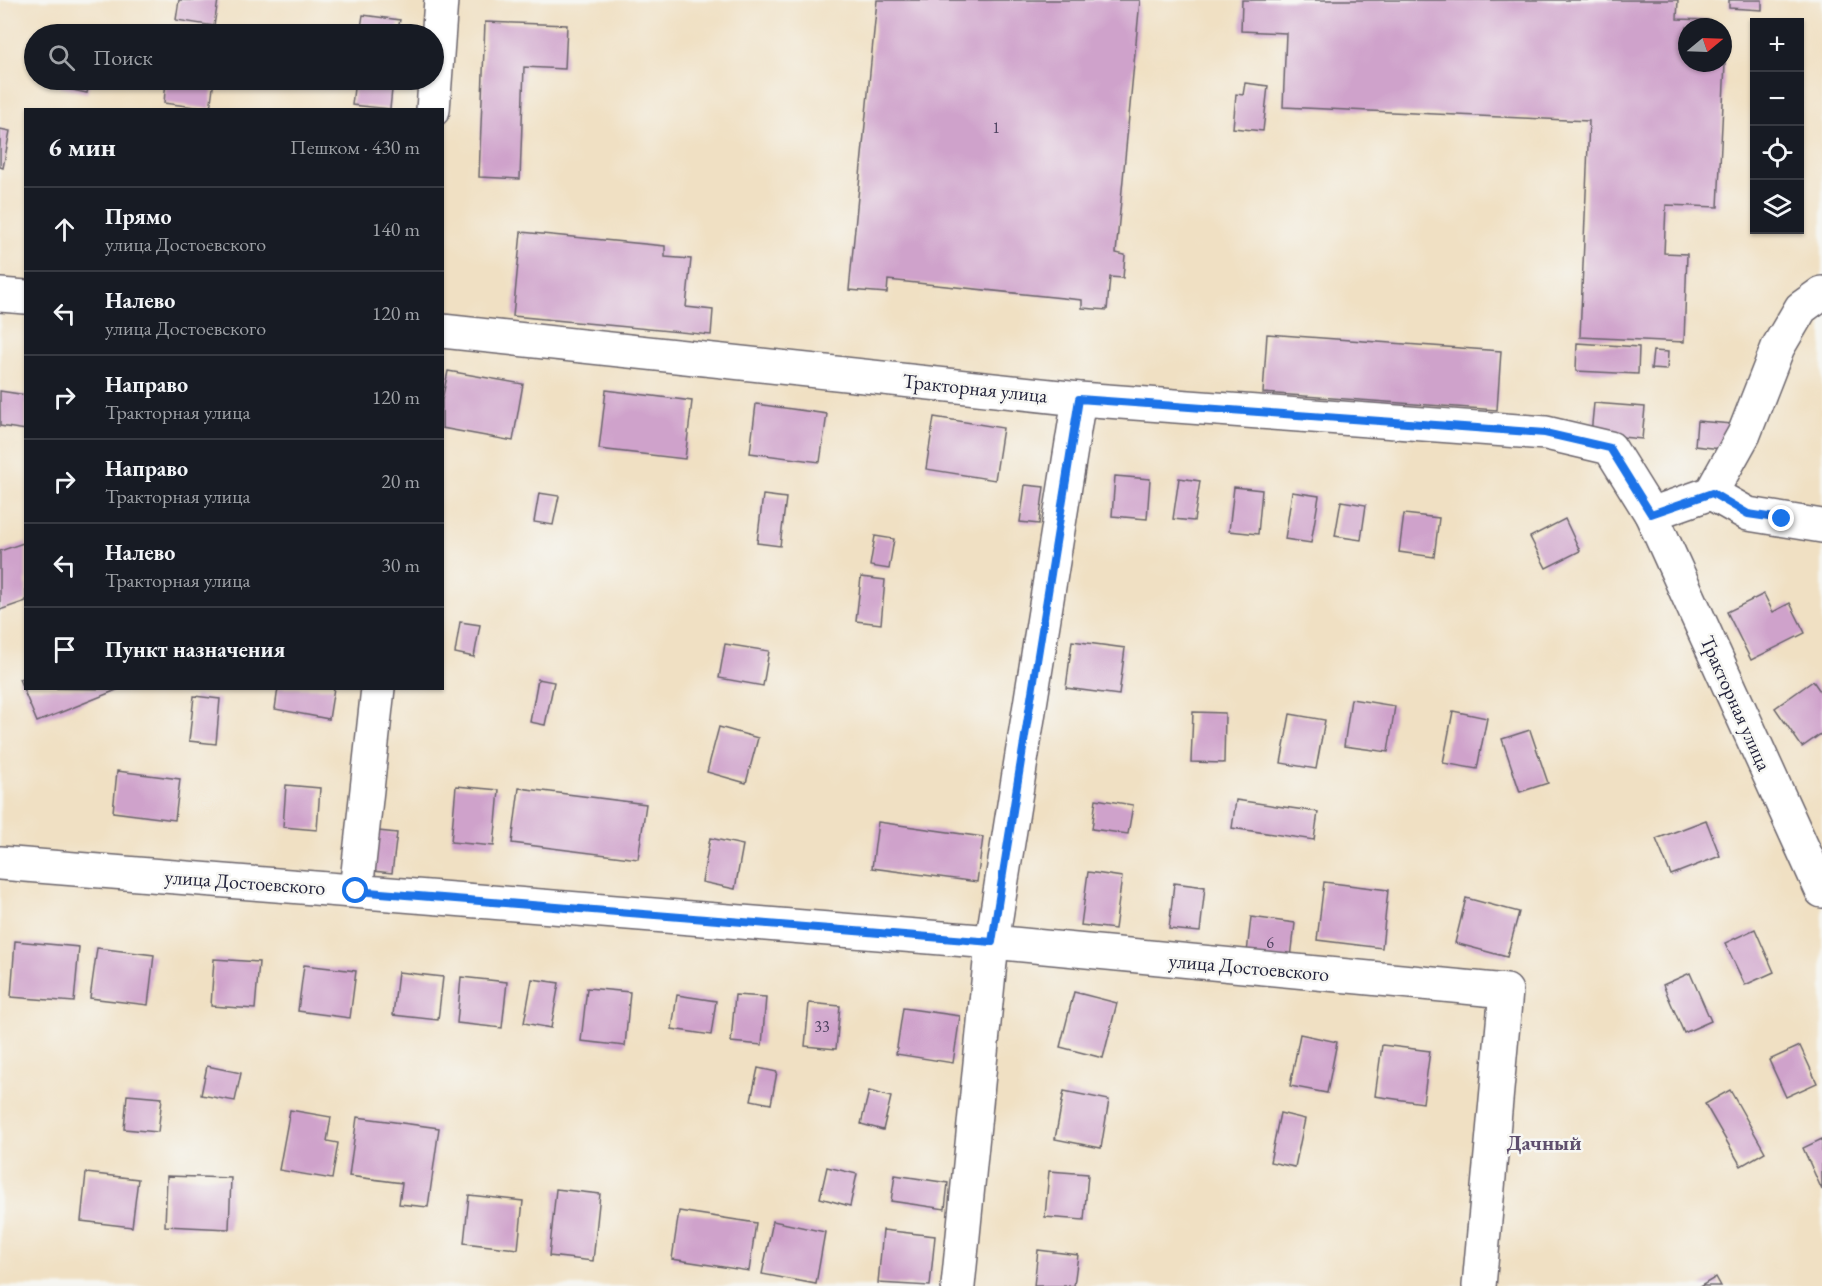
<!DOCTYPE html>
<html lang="ru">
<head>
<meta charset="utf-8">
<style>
  body { margin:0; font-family:"EB Garamond",serif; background:#242831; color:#f1f3f6 }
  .controls { position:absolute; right:18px; top:18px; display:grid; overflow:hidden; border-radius:0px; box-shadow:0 2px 4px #0004 }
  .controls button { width:54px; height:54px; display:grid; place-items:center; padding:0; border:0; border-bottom:2px solid #363941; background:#171b24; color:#f1f3f6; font:30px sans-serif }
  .compass { position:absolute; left:1678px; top:18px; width:54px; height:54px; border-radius:50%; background:#171b24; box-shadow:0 2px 4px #0004; rotate:71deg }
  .stop { position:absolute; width:18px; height:18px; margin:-14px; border:4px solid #1a73e8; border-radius:50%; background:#fff }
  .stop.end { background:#1a73e8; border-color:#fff; box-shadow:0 2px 6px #0008 }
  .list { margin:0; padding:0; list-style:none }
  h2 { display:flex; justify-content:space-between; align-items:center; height:78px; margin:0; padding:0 24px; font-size:26px }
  h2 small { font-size:20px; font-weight:400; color:#9ea1a6 }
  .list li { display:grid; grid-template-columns:39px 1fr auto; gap:18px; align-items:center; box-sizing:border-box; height:84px; padding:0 24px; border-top:2px solid #363941 }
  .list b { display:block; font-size:22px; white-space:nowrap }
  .list p { margin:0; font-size:20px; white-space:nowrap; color:#9ea1a6 }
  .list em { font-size:20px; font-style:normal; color:#9ea1a6 }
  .icon { flex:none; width:33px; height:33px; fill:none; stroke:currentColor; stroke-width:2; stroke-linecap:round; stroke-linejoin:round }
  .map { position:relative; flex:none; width:1822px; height:1286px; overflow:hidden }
  .search { position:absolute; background:#171b24; box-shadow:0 2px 4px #0004; left:24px; top:24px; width:420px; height:66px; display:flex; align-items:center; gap:15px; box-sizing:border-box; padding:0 21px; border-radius:33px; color:#9ea1a6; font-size:22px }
  .panel { position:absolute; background:#171b24; box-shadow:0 2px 4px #0004; left:24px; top:108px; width:420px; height:582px; border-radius:0px }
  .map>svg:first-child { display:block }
  .building { fill:#cfa2cb }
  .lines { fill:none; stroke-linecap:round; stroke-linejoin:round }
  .minor-casing { stroke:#6a646b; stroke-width:36 }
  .minor { stroke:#fff; stroke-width:33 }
  .route { stroke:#1a73e8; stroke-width:8 }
  .labels { text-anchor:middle; stroke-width:5; stroke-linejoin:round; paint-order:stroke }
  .number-label { font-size:16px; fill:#4d425f }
  .street-label { font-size:20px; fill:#22223b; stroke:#f6f6f2 }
  .neighbourhood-label { font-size:21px; font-weight:bold; fill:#5f4f6d; stroke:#f6f6f2 }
</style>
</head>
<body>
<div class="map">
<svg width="1822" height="1286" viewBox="0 0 1822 1286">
  <rect width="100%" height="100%" fill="#f6f6f2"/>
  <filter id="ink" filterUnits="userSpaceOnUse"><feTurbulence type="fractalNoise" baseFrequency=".0167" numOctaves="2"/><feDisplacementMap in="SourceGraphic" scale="12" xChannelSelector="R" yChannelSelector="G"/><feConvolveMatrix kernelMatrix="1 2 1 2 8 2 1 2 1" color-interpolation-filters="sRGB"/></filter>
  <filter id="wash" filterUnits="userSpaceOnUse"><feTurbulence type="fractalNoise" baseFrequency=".008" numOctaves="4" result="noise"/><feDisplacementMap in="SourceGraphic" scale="24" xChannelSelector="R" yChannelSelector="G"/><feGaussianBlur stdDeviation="1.35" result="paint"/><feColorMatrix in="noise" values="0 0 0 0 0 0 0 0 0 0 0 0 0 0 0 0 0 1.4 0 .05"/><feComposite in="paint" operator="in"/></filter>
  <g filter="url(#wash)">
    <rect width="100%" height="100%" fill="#f0e0c3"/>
    <g id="blocks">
      <g class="building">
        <path d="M 179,0 L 218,0 L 214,26 L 176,20 Z"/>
        <path d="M 877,0 L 1140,0 L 1116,253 L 1125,255 L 1123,278 L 1110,277 L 1107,310 L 1082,308 L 1082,300 L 888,280 L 887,293 L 849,290 Z"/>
        <path d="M 1242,0 L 1678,0 L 1677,19 L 1708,20 L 1708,27 L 1687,27 L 1687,63 L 1725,63 L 1718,207 L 1666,205 L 1664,253 L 1687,254 L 1684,342 L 1580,337 L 1589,121 L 1283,107 L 1286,33 L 1241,31 Z"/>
        <path d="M 1729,0 L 1762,0 L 1762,10 L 1729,8 Z"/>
        <path d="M 363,15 L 400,20 L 397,34 L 360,34 Z"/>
        <path d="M 485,22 L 567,25 L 565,69 L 524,67 L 520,179 L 479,177 Z"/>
        <path d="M 61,80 L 90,80 L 87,93 L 59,87 Z"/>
        <path d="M 166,80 L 214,80 L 210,109 L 164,103 Z"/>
        <path d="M 355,80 L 393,80 L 390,109 L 352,105 Z"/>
        <path d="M 1245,83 L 1268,86 L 1263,131 L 1233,128 L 1236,94 L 1243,95 Z"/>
        <path d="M 0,129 L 10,131 L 3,168 L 0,167 Z"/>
        <path d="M 521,232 L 665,246 L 665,257 L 691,259 L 686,307 L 713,310 L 711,335 L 513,316 Z"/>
        <path d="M 1267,334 L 1501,351 L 1497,410 L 1263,393 Z"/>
        <path d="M 1577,343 L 1639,347 L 1638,374 L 1576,371 Z"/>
        <path d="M 1653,351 L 1668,352 L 1667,370 L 1651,369 Z"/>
        <path d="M 448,371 L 523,384 L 513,441 L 442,428 L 442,400 Z"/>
        <path d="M 606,390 L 692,401 L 685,459 L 599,449 Z"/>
        <path d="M 0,391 L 26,395 L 26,430 L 0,426 Z"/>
        <path d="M 1594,403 L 1645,407 L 1642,439 L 1591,434 Z"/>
        <path d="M 756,404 L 827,414 L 820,462 L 750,453 Z"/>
        <path d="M 934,417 L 1003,428 L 995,480 L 926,469 Z"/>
        <path d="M 1697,421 L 1732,424 L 1730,450 L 1695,446 Z"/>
        <path d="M 1115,476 L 1150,479 L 1147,519 L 1112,516 Z"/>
        <path d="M 1179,478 L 1200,481 L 1194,521 L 1173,519 Z"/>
        <path d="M 1025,485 L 1044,487 L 1039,524 L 1020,522 Z"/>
        <path d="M 1234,487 L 1262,490 L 1258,534 L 1229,531 Z"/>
        <path d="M 1292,492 L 1319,496 L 1311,543 L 1285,539 Z"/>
        <path d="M 539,493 L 559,496 L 553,525 L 534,522 Z"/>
        <path d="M 763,495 L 786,498 L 780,546 L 757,543 Z"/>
        <path d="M 1341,501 L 1366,505 L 1361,540 L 1335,536 Z"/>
        <path d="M 1404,514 L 1439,518 L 1434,557 L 1399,552 Z"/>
        <path d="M 1565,519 L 1580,551 L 1546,568 L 1530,537 Z"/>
        <path d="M 875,536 L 894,539 L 889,569 L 870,566 Z"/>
        <path d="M 26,542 L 26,601 L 0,610 L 0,551 Z"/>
        <path d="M 861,577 L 885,580 L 881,624 L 856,621 Z"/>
        <path d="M 1764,594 L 1773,612 L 1790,603 L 1805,633 L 1751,660 L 1727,612 Z"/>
        <path d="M 460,622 L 480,625 L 474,657 L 455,653 Z"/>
        <path d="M 1072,641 L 1125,648 L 1119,695 L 1066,688 Z"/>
        <path d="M 725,644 L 769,651 L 763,686 L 719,678 Z"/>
        <path d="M 26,677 L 26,688 L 119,689 L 37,722 L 19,679 Z"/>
        <path d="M 538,679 L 554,682 L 545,725 L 530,722 Z"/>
        <path d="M 1813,681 L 1822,694 L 1822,733 L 1802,747 L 1775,708 Z"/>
        <path d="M 278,688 L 334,688 L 329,719 L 275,709 Z"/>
        <path d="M 194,696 L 220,699 L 216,744 L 189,741 Z"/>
        <path d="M 1351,699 L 1395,706 L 1388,752 L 1344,746 Z"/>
        <path d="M 1453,711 L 1487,718 L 1477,769 L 1443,763 Z"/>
        <path d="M 1193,712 L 1225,713 L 1224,763 L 1191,762 Z"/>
        <path d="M 1290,714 L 1325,720 L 1316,769 L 1281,763 Z"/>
        <path d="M 719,727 L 758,738 L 746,783 L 707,772 Z"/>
        <path d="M 1530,730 L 1548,783 L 1520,792 L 1502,739 Z"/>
        <path d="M 117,771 L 180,779 L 175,820 L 113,812 Z"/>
        <path d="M 286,785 L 320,788 L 317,830 L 283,827 Z"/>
        <path d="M 456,786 L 499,790 L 494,846 L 451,842 Z"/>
        <path d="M 519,788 L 646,804 L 638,859 L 512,843 Z"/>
        <path d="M 1096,799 L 1133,805 L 1128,834 L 1092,829 Z"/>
        <path d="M 1236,800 L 1318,812 L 1314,840 L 1232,828 Z"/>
        <path d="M 1706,820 L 1720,856 L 1671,875 L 1656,839 Z"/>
        <path d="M 878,822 L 983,837 L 977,882 L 872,868 Z"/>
        <path d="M 378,831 L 397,833 L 392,873 L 373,871 Z"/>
        <path d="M 710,838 L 743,845 L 735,889 L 702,882 Z"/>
        <path d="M 1088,872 L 1122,877 L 1115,929 L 1081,925 Z"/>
        <path d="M 1324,882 L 1388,890 L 1382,948 L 1317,940 Z"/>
        <path d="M 1174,883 L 1205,887 L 1200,932 L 1169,929 Z"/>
        <path d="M 1466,898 L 1519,912 L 1507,957 L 1455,943 Z"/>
        <path d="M 1251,917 L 1295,923 L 1290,967 L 1246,962 Z"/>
        <path d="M 1755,929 L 1774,972 L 1745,985 L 1725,943 Z"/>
        <path d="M 15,941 L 79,947 L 74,1002 L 11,997 Z"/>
        <path d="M 97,948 L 154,955 L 148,1005 L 90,998 Z"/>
        <path d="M 214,959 L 259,962 L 255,1009 L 211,1006 Z"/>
        <path d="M 304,965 L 356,971 L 350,1018 L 298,1011 Z"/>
        <path d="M 398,972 L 443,977 L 438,1020 L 393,1015 Z"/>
        <path d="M 1690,973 L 1711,1021 L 1684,1033 L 1663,985 Z"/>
        <path d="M 461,977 L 507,982 L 502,1028 L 457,1023 Z"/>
        <path d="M 532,979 L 559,983 L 551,1028 L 524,1023 Z"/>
        <path d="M 587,988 L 630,992 L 625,1046 L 581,1041 Z"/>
        <path d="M 1074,992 L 1117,1003 L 1103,1058 L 1060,1047 Z"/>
        <path d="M 677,995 L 716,1001 L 711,1035 L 672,1029 Z"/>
        <path d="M 735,995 L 766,997 L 762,1045 L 731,1042 Z"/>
        <path d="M 809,1003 L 840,1006 L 836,1049 L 805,1046 Z"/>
        <path d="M 903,1008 L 960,1016 L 953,1063 L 896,1054 Z"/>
        <path d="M 1300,1034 L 1337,1042 L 1327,1093 L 1290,1086 Z"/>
        <path d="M 1382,1045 L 1430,1051 L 1423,1103 L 1375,1096 Z"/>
        <path d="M 1800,1046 L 1817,1083 L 1786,1097 L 1769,1060 Z"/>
        <path d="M 207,1066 L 241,1073 L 235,1101 L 201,1095 Z"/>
        <path d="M 758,1068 L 777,1072 L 771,1104 L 751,1100 Z"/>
        <path d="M 1730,1090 L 1765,1152 L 1741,1166 L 1705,1104 Z"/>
        <path d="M 869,1091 L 891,1097 L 883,1130 L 861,1124 Z"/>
        <path d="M 1064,1091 L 1109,1100 L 1101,1148 L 1055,1139 Z"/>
        <path d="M 127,1095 L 162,1098 L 158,1132 L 124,1129 Z"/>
        <path d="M 290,1110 L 331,1117 L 327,1141 L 338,1143 L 332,1179 L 279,1170 Z"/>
        <path d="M 1280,1113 L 1305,1119 L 1295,1167 L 1270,1162 Z"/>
        <path d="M 357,1117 L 439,1128 L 428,1207 L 399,1204 L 402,1183 L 349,1176 Z"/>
        <path d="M 1822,1139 L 1822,1190 L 1803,1148 Z"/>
        <path d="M 827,1167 L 857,1174 L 850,1206 L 820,1198 Z"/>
        <path d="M 1049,1171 L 1088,1174 L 1084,1220 L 1045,1217 Z"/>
        <path d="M 86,1173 L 138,1179 L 132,1227 L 81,1221 Z"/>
        <path d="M 895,1175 L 948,1183 L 945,1209 L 891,1201 Z"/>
        <path d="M 167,1176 L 231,1178 L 229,1229 L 165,1226 Z"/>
        <path d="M 556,1189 L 600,1194 L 593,1261 L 549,1256 Z"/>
        <path d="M 469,1195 L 523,1201 L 518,1249 L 464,1243 Z"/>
        <path d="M 679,1211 L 756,1223 L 749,1271 L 672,1259 Z"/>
        <path d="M 773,1221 L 825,1232 L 816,1284 L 762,1274 Z"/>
        <path d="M 883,1230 L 935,1236 L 930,1286 L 878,1283 Z"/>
        <path d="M 1038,1250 L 1078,1255 L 1074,1286 L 1034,1286 Z"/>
        <path d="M 1716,1277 L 1721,1286 L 1701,1286 Z"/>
      </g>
    </g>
  </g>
  <g filter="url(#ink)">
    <use href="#blocks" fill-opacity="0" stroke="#6a646b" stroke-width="1.5"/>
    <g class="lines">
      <g class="minor-casing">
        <g id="minor">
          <path d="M 433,110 L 441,0"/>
          <path d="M 0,295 L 26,297"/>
          <path d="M 442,331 L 1079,399 L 1546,433 L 1610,448 L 1651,514 L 1822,891"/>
          <path d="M 1711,493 L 1744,434 L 1778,347 L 1801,308 L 1822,293"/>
          <path d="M 1651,514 L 1711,493 L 1748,514 L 1822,526"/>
          <path d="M 0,863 L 992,942 L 1506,991 L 1479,1286"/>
          <path d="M 356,891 L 378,688"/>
          <path d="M 958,1286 L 992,942 L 1079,399"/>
        </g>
      </g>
      <use href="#minor" class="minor"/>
    </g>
  </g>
  <g class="lines" filter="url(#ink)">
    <path class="route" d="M 356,891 L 992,942 L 1079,399 L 1545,433 L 1610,448 L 1651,514 L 1712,493 L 1748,514 L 1782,519"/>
  </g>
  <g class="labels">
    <g class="number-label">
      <text x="996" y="133">1</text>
      <text x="1270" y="948">6</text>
      <text x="822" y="1032">33</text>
    </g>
    <g class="street-label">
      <text transform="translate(975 388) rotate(6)" y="7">Тракторная улица</text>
      <text transform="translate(1736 703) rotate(66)" y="7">Тракторная улица</text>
      <text transform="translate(245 882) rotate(4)" y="7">улица Достоевского</text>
      <text transform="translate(1249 967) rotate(5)" y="7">улица Достоевского</text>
    </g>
    <g class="neighbourhood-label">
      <text x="1544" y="1150">Дачный</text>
    </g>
  </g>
</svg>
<div class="controls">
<button>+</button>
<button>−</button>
<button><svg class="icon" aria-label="locate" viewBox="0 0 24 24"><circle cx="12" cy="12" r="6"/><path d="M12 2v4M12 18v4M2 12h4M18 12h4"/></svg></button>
<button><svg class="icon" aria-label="layers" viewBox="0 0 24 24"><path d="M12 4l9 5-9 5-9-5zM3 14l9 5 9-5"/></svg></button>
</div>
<svg class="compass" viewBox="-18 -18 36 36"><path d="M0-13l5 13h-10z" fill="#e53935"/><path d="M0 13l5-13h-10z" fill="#9ea1a6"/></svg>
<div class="stop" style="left:356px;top:891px"></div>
<div class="stop end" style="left:1782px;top:519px"></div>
<div class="search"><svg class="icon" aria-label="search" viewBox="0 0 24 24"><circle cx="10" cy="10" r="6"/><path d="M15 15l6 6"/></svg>Поиск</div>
<section class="panel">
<h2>6 мин<small>Пешком · 430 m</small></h2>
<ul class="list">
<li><svg class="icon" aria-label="ahead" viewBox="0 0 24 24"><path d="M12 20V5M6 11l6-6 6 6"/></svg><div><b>Прямо</b><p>улица Достоевского</p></div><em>140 m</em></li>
<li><svg class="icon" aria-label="left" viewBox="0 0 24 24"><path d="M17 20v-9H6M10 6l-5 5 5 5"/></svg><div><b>Налево</b><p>улица Достоевского</p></div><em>120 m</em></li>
<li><svg class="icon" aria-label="right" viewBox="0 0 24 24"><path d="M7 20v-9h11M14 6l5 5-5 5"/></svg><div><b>Направо</b><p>Тракторная улица</p></div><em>120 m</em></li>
<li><svg class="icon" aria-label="right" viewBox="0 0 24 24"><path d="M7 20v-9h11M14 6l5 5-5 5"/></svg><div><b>Направо</b><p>Тракторная улица</p></div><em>20 m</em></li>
<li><svg class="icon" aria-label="left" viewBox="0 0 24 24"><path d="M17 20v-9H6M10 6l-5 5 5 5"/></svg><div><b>Налево</b><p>Тракторная улица</p></div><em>30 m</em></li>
<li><svg class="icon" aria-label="arrive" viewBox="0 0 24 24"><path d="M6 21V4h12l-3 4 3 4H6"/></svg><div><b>Пункт назначения</b></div></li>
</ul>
</section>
</div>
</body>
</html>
